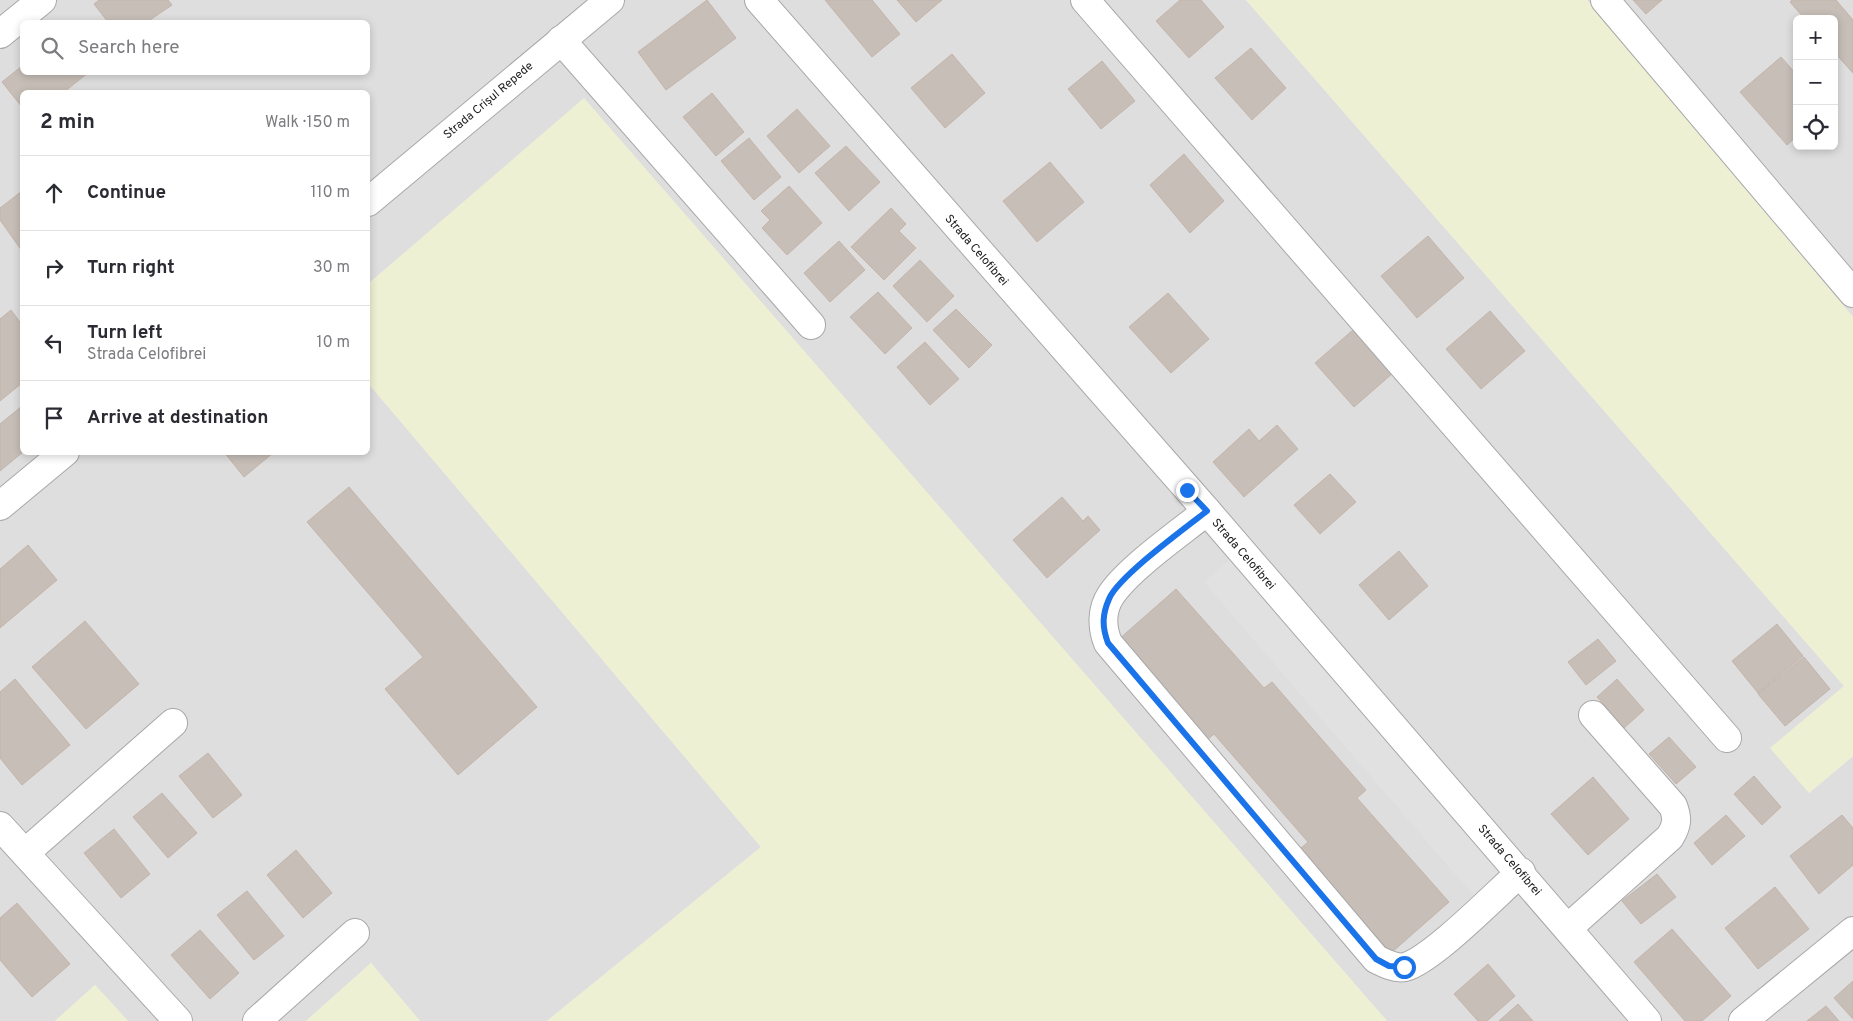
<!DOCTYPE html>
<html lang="en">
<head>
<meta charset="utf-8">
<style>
  body { margin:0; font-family:Overpass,sans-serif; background:#f2f2f3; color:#2b2b33 }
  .controls { position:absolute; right:15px; top:15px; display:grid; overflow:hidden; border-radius:8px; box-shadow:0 2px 8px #0003 }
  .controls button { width:45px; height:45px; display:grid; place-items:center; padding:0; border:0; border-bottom:1px solid #e1e1e2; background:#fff; color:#2b2b33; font:25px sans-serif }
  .stop { position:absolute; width:15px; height:15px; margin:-11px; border:4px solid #1a73e8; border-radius:50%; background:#fff }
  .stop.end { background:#1a73e8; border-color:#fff; box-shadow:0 1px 5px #0008 }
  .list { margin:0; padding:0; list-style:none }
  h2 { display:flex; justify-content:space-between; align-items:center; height:65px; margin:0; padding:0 20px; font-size:21px }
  h2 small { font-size:16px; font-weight:400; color:#7c7c81 }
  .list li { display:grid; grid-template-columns:32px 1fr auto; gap:15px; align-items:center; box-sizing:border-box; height:75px; padding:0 20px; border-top:1px solid #e1e1e2 }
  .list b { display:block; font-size:19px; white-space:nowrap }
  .list p { margin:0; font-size:16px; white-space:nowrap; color:#7c7c81 }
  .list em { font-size:16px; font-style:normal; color:#7c7c81 }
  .icon { flex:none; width:28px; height:28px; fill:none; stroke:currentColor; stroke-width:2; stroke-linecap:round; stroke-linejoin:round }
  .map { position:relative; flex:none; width:1853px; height:1021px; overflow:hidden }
  .search { position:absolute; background:#fff; box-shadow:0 2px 8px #0003; left:20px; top:20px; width:350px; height:55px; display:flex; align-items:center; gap:12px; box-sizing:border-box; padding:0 18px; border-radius:8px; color:#7c7c81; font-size:19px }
  .panel { position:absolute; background:#fff; box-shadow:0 2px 8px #0003; left:20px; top:90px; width:350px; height:365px; border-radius:8px }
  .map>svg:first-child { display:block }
  .residential { fill:#dfdede; fill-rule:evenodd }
  .farmland { fill:#eef0d3 }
  .parking { fill:#e1e1e1 }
  .building { fill:#c6beb7; stroke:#c4b4aa }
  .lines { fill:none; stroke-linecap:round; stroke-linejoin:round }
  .minor-casing { stroke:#a8a8a8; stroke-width:30 }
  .minor { stroke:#fff; stroke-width:28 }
  .route { stroke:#1a73e8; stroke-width:6 }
  .labels { text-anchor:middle; stroke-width:4; stroke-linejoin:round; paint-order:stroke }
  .street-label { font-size:12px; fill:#212121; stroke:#fff }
</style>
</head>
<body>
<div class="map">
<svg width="1853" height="1021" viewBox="0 0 1853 1021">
  <rect width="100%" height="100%" fill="#f1eee8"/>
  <g class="residential">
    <path d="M 0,0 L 1246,0 L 1844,686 L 1809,793 L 1853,756 L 1853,1021 L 1387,1021 L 584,99 L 368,284 L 368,92 L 22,92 L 22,452 L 368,452 L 368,383 L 761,847 L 547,1021 L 420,1021 L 371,963 L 306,1021 L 128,1021 L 95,985 L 55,1021 L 0,1021 ZM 22,22 L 368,22 L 368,72 L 22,72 Z"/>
    <path d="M 1587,0 L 1853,0 L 1853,317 ZM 1797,19 L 1834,19 L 1834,146 L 1797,146 Z"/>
  </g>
  <g class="farmland">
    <path d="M 1246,0 L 1587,0 L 1853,317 L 1853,756 L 1809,793 L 1770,748 L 1844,686 Z"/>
    <path d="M 584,98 L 1387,1021 L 547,1021 L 761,847 L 368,383 L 368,284 Z"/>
    <path d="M 371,963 L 420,1021 L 306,1021 Z"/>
    <path d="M 95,985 L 128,1021 L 55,1021 Z"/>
  </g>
  <path class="parking" d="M 1241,550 L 1511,861 L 1473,895 L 1204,582 Z"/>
  <g class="building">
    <path d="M 99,0 L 168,0 L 172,5 L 147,22 L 108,22 L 94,4 Z"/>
    <path d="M 707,0 L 736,38 L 666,90 L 638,52 Z"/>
    <path d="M 825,0 L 872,0 L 900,34 L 872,57 Z"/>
    <path d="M 897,0 L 942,0 L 916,22 Z"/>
    <path d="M 1180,0 L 1201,0 L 1224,27 L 1189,58 L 1156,21 Z"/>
    <path d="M 1633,0 L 1662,0 L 1646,14 Z"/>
    <path d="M 1792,0 L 1836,0 L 1853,20 L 1853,73 L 1834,52 L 1834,19 L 1805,19 L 1790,2 Z"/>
    <path d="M 1251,48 L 1286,88 L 1252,120 L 1215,78 Z"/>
    <path d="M 952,54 L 985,93 L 945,128 L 911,88 Z"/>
    <path d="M 1781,57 L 1797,75 L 1797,136 L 1787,145 L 1740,92 Z"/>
    <path d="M 1102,61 L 1135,101 L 1101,129 L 1068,89 Z"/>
    <path d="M 22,66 L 22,72 L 89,72 L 64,92 L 22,92 L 22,107 L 2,82 Z"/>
    <path d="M 712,93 L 744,132 L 716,156 L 683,117 Z"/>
    <path d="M 797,109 L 830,146 L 799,173 L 767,136 Z"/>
    <path d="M 749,138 L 781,177 L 754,200 L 721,161 Z"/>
    <path d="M 846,146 L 880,182 L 849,211 L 815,173 Z"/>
    <path d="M 1184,154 L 1224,201 L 1190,233 L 1150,185 Z"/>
    <path d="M 1050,162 L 1084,202 L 1037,242 L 1003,201 Z"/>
    <path d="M 789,186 L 822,223 L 787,255 L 762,228 L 770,220 L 761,211 Z"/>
    <path d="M 22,191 L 22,251 L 0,220 L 0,208 Z"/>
    <path d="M 891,208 L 906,224 L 899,231 L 916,248 L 884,280 L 851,247 Z"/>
    <path d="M 1428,236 L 1464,278 L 1417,318 L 1381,276 Z"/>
    <path d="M 839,241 L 865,270 L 830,302 L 804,273 Z"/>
    <path d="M 920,260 L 954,296 L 927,322 L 893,286 Z"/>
    <path d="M 878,292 L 912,328 L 885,354 L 850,317 Z"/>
    <path d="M 1168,293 L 1209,339 L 1171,373 L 1129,327 Z"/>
    <path d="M 956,309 L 992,345 L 969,368 L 933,330 Z"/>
    <path d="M 11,310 L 22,325 L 22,383 L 0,401 L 0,319 Z"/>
    <path d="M 1490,311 L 1525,351 L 1481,389 L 1446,349 Z"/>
    <path d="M 1354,329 L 1393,373 L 1354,407 L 1315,363 Z"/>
    <path d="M 925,342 L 959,379 L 930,405 L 897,367 Z"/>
    <path d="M 22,406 L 23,452 L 0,471 L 0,424 Z"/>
    <path d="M 1277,425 L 1298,449 L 1244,497 L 1213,462 L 1249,429 L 1259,441 Z"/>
    <path d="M 224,452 L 272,452 L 273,453 L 244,477 Z"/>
    <path d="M 1330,474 L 1356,502 L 1320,534 L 1294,505 Z"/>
    <path d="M 349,487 L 537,707 L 458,775 L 385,689 L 423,657 L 307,522 Z"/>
    <path d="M 1062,497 L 1083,521 L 1088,516 L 1100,530 L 1047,578 L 1013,540 Z"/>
    <path d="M 28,545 L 57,580 L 0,628 L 0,569 Z"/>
    <path d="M 1399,551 L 1428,586 L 1389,620 L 1359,585 Z"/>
    <path d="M 1176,589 L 1264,688 L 1272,682 L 1366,790 L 1357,798 L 1449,902 L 1391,953 L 1300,849 L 1308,842 L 1214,734 L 1206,741 L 1118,640 Z"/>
    <path d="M 85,621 L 139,684 L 86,729 L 32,667 Z"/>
    <path d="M 1777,624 L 1803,656 L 1758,693 L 1732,661 Z"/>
    <path d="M 1598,639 L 1616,661 L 1586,685 L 1568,662 Z"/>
    <path d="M 1804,657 L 1830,689 L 1785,726 L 1758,694 Z"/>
    <path d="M 15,679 L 70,745 L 22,785 L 0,758 L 0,692 Z"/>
    <path d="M 1617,679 L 1644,710 L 1624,728 L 1597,697 Z"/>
    <path d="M 1669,737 L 1696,767 L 1676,784 L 1649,754 Z"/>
    <path d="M 208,753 L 242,795 L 213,818 L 179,776 Z"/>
    <path d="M 1754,776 L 1781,807 L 1762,825 L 1734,794 Z"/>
    <path d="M 1593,777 L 1629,819 L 1588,855 L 1551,814 Z"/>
    <path d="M 162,793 L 197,833 L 168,858 L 133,817 Z"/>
    <path d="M 1726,815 L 1745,836 L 1712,865 L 1694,843 Z"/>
    <path d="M 1842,815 L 1853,828 L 1853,865 L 1819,894 L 1790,856 Z"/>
    <path d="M 114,829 L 150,874 L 121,898 L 84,853 Z"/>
    <path d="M 296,850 L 332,893 L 303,918 L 267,875 Z"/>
    <path d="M 1657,874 L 1676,897 L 1641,924 L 1622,901 Z"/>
    <path d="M 1775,887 L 1809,929 L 1758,969 L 1725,928 Z"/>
    <path d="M 247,891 L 284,936 L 254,960 L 217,915 Z"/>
    <path d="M 17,903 L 70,964 L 32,997 L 0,960 L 0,918 Z"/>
    <path d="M 1672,929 L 1731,996 L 1702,1021 L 1685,1021 L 1634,962 Z"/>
    <path d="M 200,930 L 239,973 L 210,999 L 171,955 Z"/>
    <path d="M 1488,964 L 1515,996 L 1487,1021 L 1478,1021 L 1454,994 Z"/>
    <path d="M 1853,981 L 1853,1019 L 1834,998 Z"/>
    <path d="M 1518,1004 L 1533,1021 L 1499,1021 Z"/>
    <path d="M 1826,1006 L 1839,1021 L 1807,1021 Z"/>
  </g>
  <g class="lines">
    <g class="minor-casing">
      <g id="minor">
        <path d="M 759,0 L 1207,511 L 1647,1021"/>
        <path d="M 1085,0 L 1727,738"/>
        <path d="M 1605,0 L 1853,293"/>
        <path d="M 0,34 L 42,0"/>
        <path d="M 561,40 L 811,325"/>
        <path d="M 368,202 L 610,0"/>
        <path d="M 0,506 L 65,452"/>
        <path d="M 1207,511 C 1180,533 1129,568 1111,595 C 1101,610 1102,628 1108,643 L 1376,959 C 1384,963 1395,969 1405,967 C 1432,960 1496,894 1521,872"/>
        <path d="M 0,826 L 178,1021"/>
        <path d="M 25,853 L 173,723"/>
        <path d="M 1568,928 L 1670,837 C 1677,825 1678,819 1673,806 L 1593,715"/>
        <path d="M 257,1021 L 355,933"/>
        <path d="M 1743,1021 L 1853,931"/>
      </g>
    </g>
    <use href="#minor" class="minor"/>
  </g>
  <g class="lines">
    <path class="route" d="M 1187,490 L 1207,511 C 1185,528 1118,577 1109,599 C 1102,615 1102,627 1108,643 L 1376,959 L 1389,966 L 1404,967"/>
  </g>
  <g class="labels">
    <g class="street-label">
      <text transform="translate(488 100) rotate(-40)" y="4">Strada Crișul Repede</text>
      <text transform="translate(977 250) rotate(49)" y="4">Strada Celofibrei</text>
      <text transform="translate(1244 554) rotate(49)" y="4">Strada Celofibrei</text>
      <text transform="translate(1510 860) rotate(49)" y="4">Strada Celofibrei</text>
    </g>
  </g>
</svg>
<div class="controls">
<button>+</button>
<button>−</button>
<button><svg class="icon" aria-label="locate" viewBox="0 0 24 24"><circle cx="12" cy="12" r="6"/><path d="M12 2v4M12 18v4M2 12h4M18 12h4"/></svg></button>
</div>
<div class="stop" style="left:1404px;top:967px"></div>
<div class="stop end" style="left:1187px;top:490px"></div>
<div class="search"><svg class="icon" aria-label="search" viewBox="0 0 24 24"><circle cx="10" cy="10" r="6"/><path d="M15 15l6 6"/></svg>Search here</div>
<section class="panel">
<h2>2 min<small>Walk · 150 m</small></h2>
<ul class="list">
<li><svg class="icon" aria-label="ahead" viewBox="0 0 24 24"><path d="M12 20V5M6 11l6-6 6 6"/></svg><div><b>Continue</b></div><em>110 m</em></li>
<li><svg class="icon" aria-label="right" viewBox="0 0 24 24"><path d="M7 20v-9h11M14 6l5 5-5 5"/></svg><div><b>Turn right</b></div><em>30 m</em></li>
<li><svg class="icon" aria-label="left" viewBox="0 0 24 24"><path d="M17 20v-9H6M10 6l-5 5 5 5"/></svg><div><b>Turn left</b><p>Strada Celofibrei</p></div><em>10 m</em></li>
<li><svg class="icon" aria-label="arrive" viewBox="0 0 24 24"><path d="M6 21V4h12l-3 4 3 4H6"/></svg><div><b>Arrive at destination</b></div></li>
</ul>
</section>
</div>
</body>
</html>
